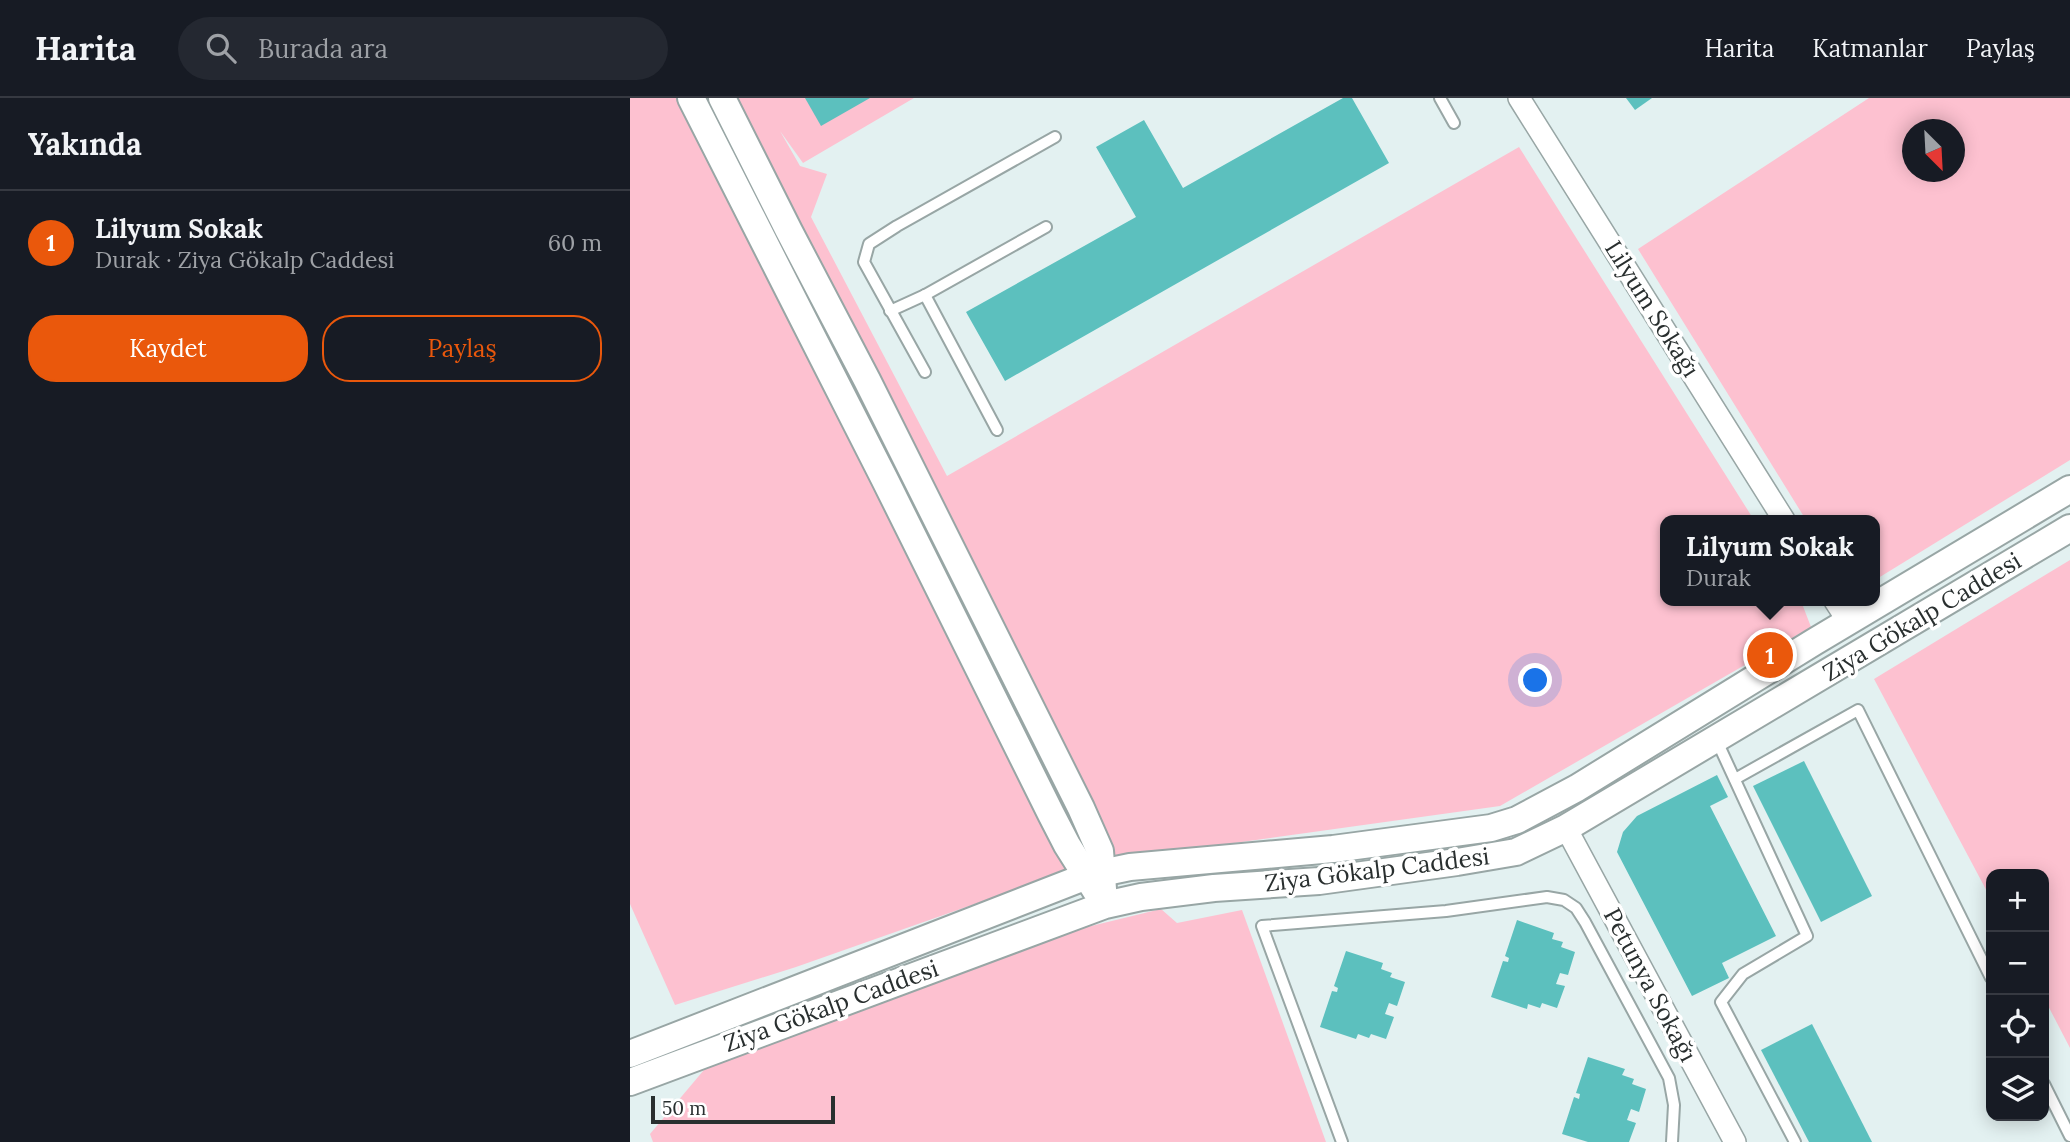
<!DOCTYPE html>
<html lang="tr">
<head>
<meta charset="utf-8">
<style>
  body { margin:0; font-family:Lora,serif; background:#242831; color:#f1f3f6 }
  .controls { position:absolute; right:21px; bottom:21px; display:grid; overflow:hidden; border-radius:14px; box-shadow:0 4px 18px #0003 }
  .controls button { width:63px; height:63px; display:grid; place-items:center; padding:0; border:0; border-bottom:2px solid #363941; background:#171b24; color:#f1f3f6; font:35px sans-serif }
  .compass { position:absolute; left:1272px; top:21px; width:63px; height:63px; border-radius:50%; background:#171b24; box-shadow:0 4px 18px #0003; rotate:156deg }
  .scale { position:absolute; left:21px; bottom:18px; width:184px; box-sizing:border-box; padding-left:7px; border:4px solid #292f2f; border-top:0; font-size:19px; line-height:24px; white-space:nowrap; color:#292f2f; -webkit-text-stroke:5px #fff; paint-order:stroke }
  .you { position:absolute; left:906px; top:583px; width:24px; height:24px; margin:-18px; border:5px solid #fff; border-radius:50%; background:#1a73e8; box-shadow:0 0 0 10px #1a73e833 }
  .badge { display:grid; place-items:center; width:46px; height:46px; border-radius:50%; background:#ea580c; color:#fff; font-size:23px; font-weight:700 }
  .pin { position:absolute; translate:-50% -50%; border:4px solid #fff; box-shadow:0 2px 7px #0006 }
  .popup { position:absolute; left:1030px; top:417px; width:220px; height:91px; box-sizing:border-box; display:grid; place-content:center; border-radius:14px; background:#171b24; filter:drop-shadow(0 2px 5px #0005); font-size:23px; white-space:nowrap; color:#9ea1a6 }
  .popup b { font-size:26px; color:#f1f3f6 }
  .popup::after { content:''; position:absolute; left:50%; top:100%; margin-left:-14px; border:14px solid transparent; border-top-color:#171b24 }
  .list { margin:0; padding:0; list-style:none }
  h2 { display:flex; justify-content:space-between; align-items:center; height:91px; margin:0; padding:0 28px; font-size:30px }
  h2 small { font-size:23px; font-weight:400; color:#9ea1a6 }
  .list li { display:grid; grid-template-columns:46px 1fr auto; gap:21px; align-items:center; box-sizing:border-box; height:105px; padding:0 28px; border-top:2px solid #363941 }
  .list b { display:block; font-size:26px; white-space:nowrap }
  .list p { margin:0; font-size:23px; white-space:nowrap; color:#9ea1a6 }
  .list em { font-size:23px; font-style:normal; color:#9ea1a6 }
  .actions { display:flex; gap:14px; padding:21px 28px }
  .actions a { flex:1; padding:16px 0; border:2px solid #ea580c; border-radius:28px; text-align:center; font-size:24px; color:#ea580c }
  .actions .main { background:#ea580c; color:#fff }
  .icon { flex:none; width:38px; height:38px; fill:none; stroke:currentColor; stroke-width:2; stroke-linecap:round; stroke-linejoin:round }
  .map { position:relative; flex:none; width:1440px; height:1044px; overflow:hidden }
  header { display:flex; align-items:center; gap:42px; box-sizing:border-box; height:98px; padding:0 35px; background:#171b24; border-bottom:2px solid #363941 }
  header strong { font-size:33px }
  nav { display:flex; gap:38px; margin-inline-start:auto; font-size:24px }
  .search { width:490px; height:63px; background:#242831; display:flex; align-items:center; gap:18px; box-sizing:border-box; padding:0 24px; border-radius:38px; color:#9ea1a6; font-size:26px }
  main { display:flex }
  aside { flex:1; background:#171b24 }
  .map>svg:first-child { display:block }
  .green { fill:#fdc1d0; fill-rule:evenodd }
  .building { fill:#5cc0be }
  .lines { fill:none; stroke-linecap:round; stroke-linejoin:round }
  .service-casing { stroke:#98a6a5; stroke-width:14 }
  .minor-casing { stroke:#98a6a5; stroke-width:24 }
  .tertiary-casing { stroke:#98a6a5; stroke-width:30 }
  .service { stroke:#fff; stroke-width:10 }
  .minor { stroke:#fff; stroke-width:21 }
  .tertiary { stroke:#fff; stroke-width:26 }
  .labels { text-anchor:middle; stroke-width:7; stroke-linejoin:round; paint-order:stroke }
  .street-label { font-size:24px; fill:#292f2f; stroke:#fff }
</style>
</head>
<body>
<header>
<strong>Harita</strong>
<div class="search"><svg class="icon" aria-label="search" viewBox="0 0 24 24"><circle cx="10" cy="10" r="6"/><path d="M15 15l6 6"/></svg>Burada ara</div>
<nav><a>Harita</a><a>Katmanlar</a><a>Paylaş</a></nav>
</header>
<main>
<aside>
<h2>Yakında<small></small></h2>
<ul class="list">
<li><span class="badge">1</span><div><b>Lilyum Sokak</b><p>Durak · Ziya Gökalp Caddesi</p></div><em>60 m</em></li>
</ul>
<div class="actions"><a class="main">Kaydet</a><a>Paylaş</a></div>
</aside>
<div class="map">
<svg width="1440" height="1044" viewBox="0 0 1440 1044">
  <rect width="100%" height="100%" fill="#e3f1f1"/>
  <g class="green">
    <path d="M 0,0 L 284,0 L 173,65 L 150,33 L 170,68 L 197,76 L 181,119 L 317,378 L 889,49 L 1124,422 L 1035,422 L 1035,503 L 1171,503 L 1181,529 L 870,708 L 461,765 L 166,869 L 45,907 L 0,806 Z"/>
    <path d="M 1239,0 L 1440,0 L 1440,362 L 1245,482 L 1245,422 L 1176,422 L 1008,151 ZM 1282,32 L 1324,32 L 1324,74 L 1282,74 Z"/>
    <path d="M 1440,462 L 1440,950 L 1414,900 L 1414,776 L 1361,776 L 1361,801 L 1244,581 Z"/>
    <path d="M 531,811 L 547,825 L 612,812 L 696,1044 L 23,1044 L 20,1036 L 84,960 L 453,830 Z"/>
  </g>
  <g class="building">
    <path d="M 175,0 L 240,0 L 191,28 Z"/>
    <path d="M 713,0 L 722,0 L 759,65 L 375,283 L 336,214 L 506,119 L 466,49 L 514,22 L 553,90 Z"/>
    <path d="M 996,0 L 1022,0 L 1005,12 Z"/>
    <path d="M 1174,663 L 1242,798 L 1191,824 L 1123,688 Z"/>
    <path d="M 1087,677 L 1098,699 L 1080,708 L 1146,838 L 1092,865 L 1099,880 L 1062,898 L 987,754 L 993,734 L 1007,718 Z"/>
    <path d="M 887,822 L 924,835 L 922,841 L 933,844 L 931,849 L 945,854 L 938,877 L 930,875 L 926,886 L 935,888 L 927,910 L 912,905 L 910,910 L 898,906 L 897,911 L 861,899 L 873,863 L 878,864 L 879,860 L 875,858 Z"/>
    <path d="M 716,853 L 753,865 L 751,871 L 762,875 L 760,879 L 775,884 L 767,908 L 759,905 L 755,916 L 764,919 L 756,941 L 741,936 L 739,940 L 728,936 L 726,941 L 690,929 L 702,893 L 707,894 L 708,890 L 704,888 Z"/>
    <path d="M 1182,926 L 1242,1044 L 1179,1044 L 1131,952 Z"/>
    <path d="M 958,959 L 995,971 L 992,977 L 1004,981 L 1002,986 L 1016,991 L 1009,1014 L 1001,1011 L 997,1022 L 1006,1025 L 999,1044 L 958,1044 L 932,1036 L 944,999 L 949,1001 L 950,996 L 946,995 Z"/>
  </g>
  <g class="lines">
    <g class="service-casing">
      <g id="service">
        <path d="M 810,0 L 824,25"/>
        <path d="M 295,197 L 367,332"/>
        <path d="M 260,213 L 295,197 L 416,129"/>
        <path d="M 295,274 L 234,164 L 239,146 L 267,128 L 425,39"/>
        <path d="M 1086,641 L 1177,838 L 1113,876 L 1091,904 L 1165,1044"/>
        <path d="M 1105,681 L 1228,612 L 1361,880"/>
        <path d="M 1414,986 L 1440,1038"/>
        <path d="M 712,1044 L 632,828 L 816,813 L 917,799 L 934,802 L 946,810 L 955,824 L 1039,980 L 1044,1007 L 1042,1044"/>
      </g>
    </g>
    <g class="minor-casing">
      <g id="minor">
        <path d="M 889,0 L 1154,422"/>
        <path d="M 1205,503 L 1218,523"/>
        <path d="M 936,730 L 1105,1044"/>
      </g>
    </g>
    <g class="tertiary-casing">
      <g id="tertiary">
        <path d="M 61,0 L 255,382 L 421,716 L 437,747 L 466,793"/>
        <path d="M 92,0 L 159,133 L 237,282 L 451,710 L 470,753 L 473,791"/>
        <path d="M 0,956 L 457,778 L 500,769 L 703,751 L 861,730 L 887,722 L 947,690 L 1184,544 L 1440,391"/>
        <path d="M 0,984 L 475,807 L 511,799 L 584,790 L 689,783 L 827,764 L 886,754 L 936,730 L 1440,430"/>
      </g>
    </g>
    <use href="#service" class="service"/>
    <use href="#minor" class="minor"/>
    <use href="#tertiary" class="tertiary"/>
  </g>
  <g class="labels">
    <g class="street-label">
      <text transform="translate(1022 211) rotate(58)" y="8">Lilyum Sokağı</text>
      <text transform="translate(1292 519) rotate(-31)" y="8">Ziya Gökalp Caddesi</text>
      <text transform="translate(747 772) rotate(-7)" y="8">Ziya Gökalp Caddesi</text>
      <text transform="translate(1020 887) rotate(62)" y="8">Petunya Sokağı</text>
      <text transform="translate(201 908) rotate(-20)" y="8">Ziya Gökalp Caddesi</text>
    </g>
  </g>
</svg>
<div class="controls">
<button>+</button>
<button>−</button>
<button><svg class="icon" aria-label="locate" viewBox="0 0 24 24"><circle cx="12" cy="12" r="6"/><path d="M12 2v4M12 18v4M2 12h4M18 12h4"/></svg></button>
<button><svg class="icon" aria-label="layers" viewBox="0 0 24 24"><path d="M12 4l9 5-9 5-9-5zM3 14l9 5 9-5"/></svg></button>
</div>
<svg class="compass" viewBox="-18 -18 36 36"><path d="M0-13l5 13h-10z" fill="#e53935"/><path d="M0 13l5-13h-10z" fill="#9ea1a6"/></svg>
<div class="scale">50 m</div>
<div class="you"></div>
<div class="pin badge" style="left:1140px;top:557px">1</div>
<div class="popup"><b>Lilyum Sokak</b>Durak</div>
</div>
</main>
</body>
</html>
